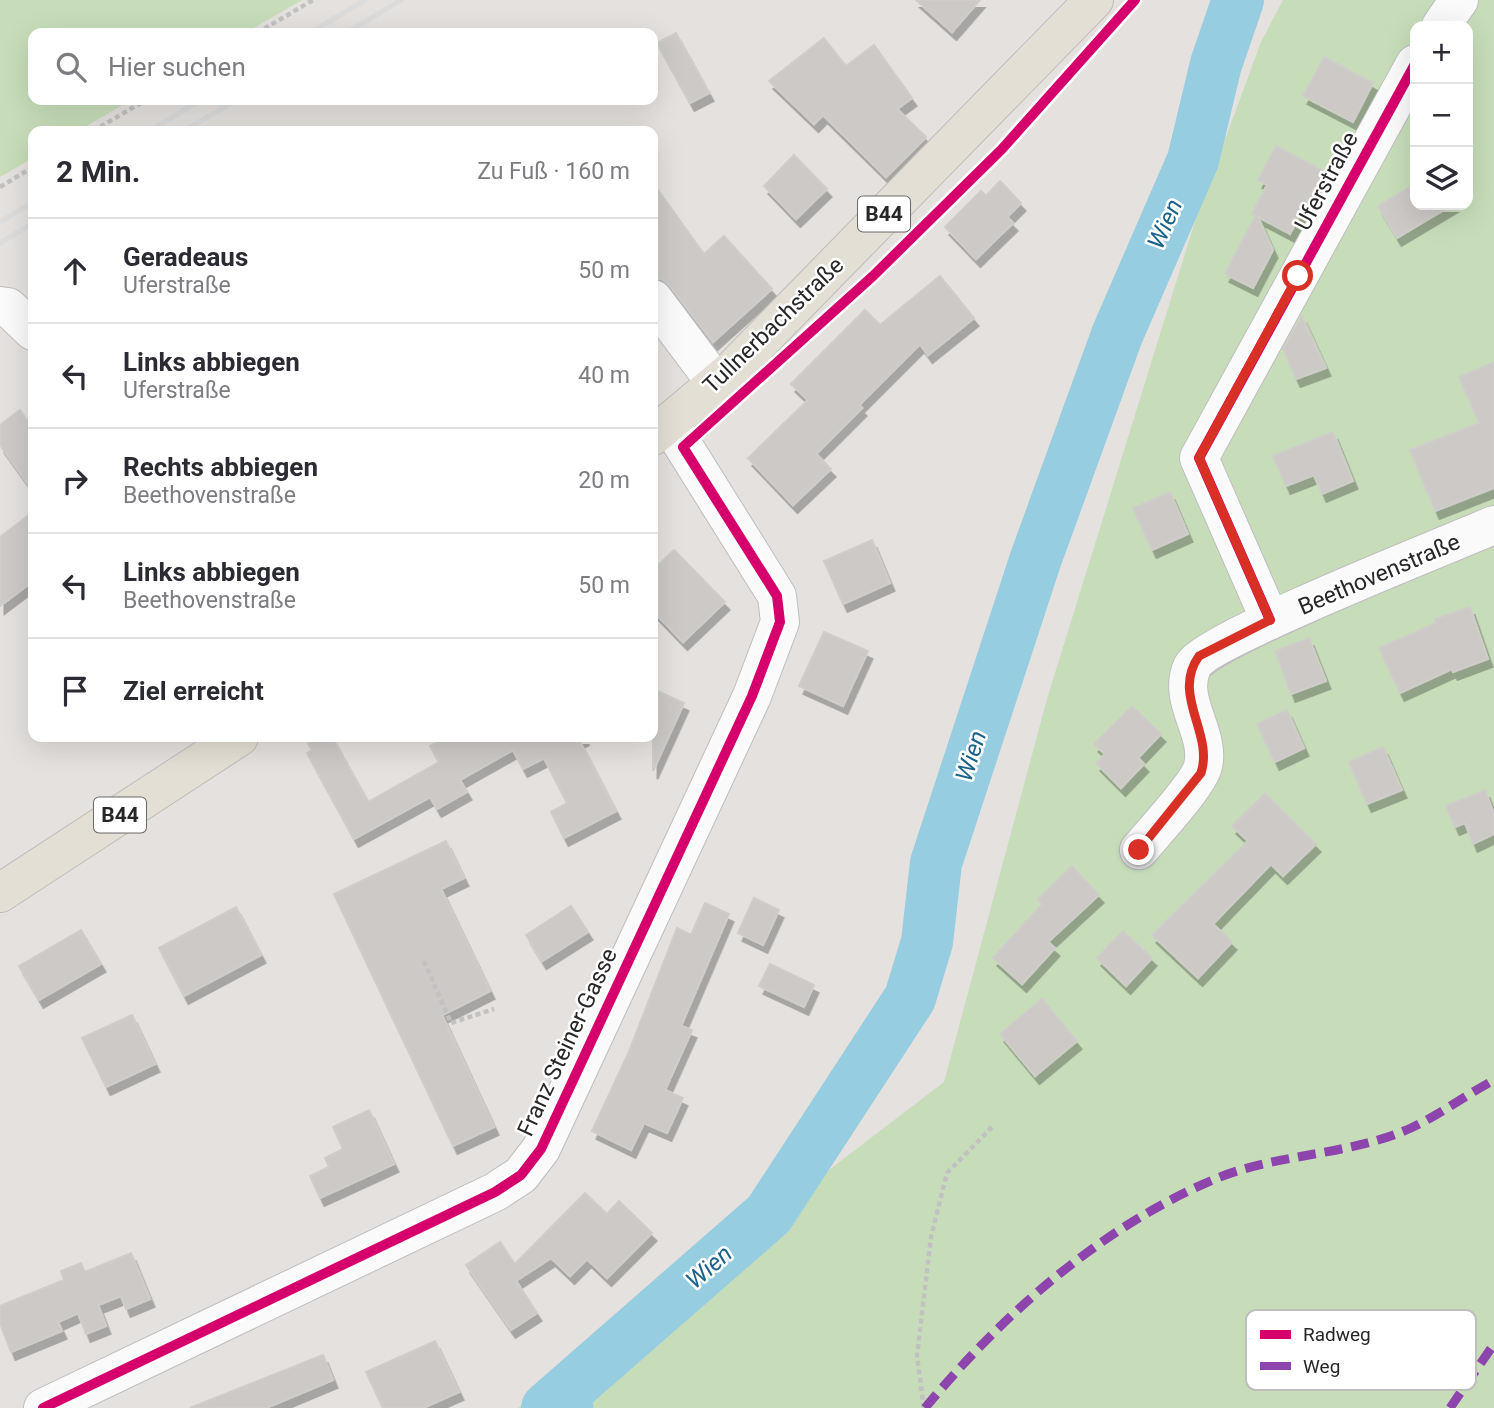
<!DOCTYPE html>
<html lang="de">
<head>
<meta charset="utf-8">
<style>
  body { margin:0; font-family:Roboto,sans-serif; background:#f2f2f3; color:#2b2b33 }
  .controls { position:absolute; right:21px; top:21px; display:grid; overflow:hidden; border-radius:14px; box-shadow:0 7px 28px #0002 }
  .controls button { width:63px; height:63px; display:grid; place-items:center; padding:0; border:0; border-bottom:2px solid #e1e1e2; background:#fff; color:#2b2b33; font:35px sans-serif }
  .stop { position:absolute; width:21px; height:21px; margin:-16px; border:5px solid #d93025; border-radius:50%; background:#fff }
  .stop.end { background:#d93025; border-color:#fff; box-shadow:0 2px 7px #0008 }
  .list { margin:0; padding:0; list-style:none }
  h2 { display:flex; justify-content:space-between; align-items:center; height:91px; margin:0; padding:0 28px; font-size:30px }
  h2 small { font-size:23px; font-weight:400; color:#7c7c81 }
  .list li { display:grid; grid-template-columns:46px 1fr auto; gap:21px; align-items:center; box-sizing:border-box; height:105px; padding:0 28px; border-top:2px solid #e1e1e2 }
  .list b { display:block; font-size:26px; white-space:nowrap }
  .list p { margin:0; font-size:23px; white-space:nowrap; color:#7c7c81 }
  .list em { font-size:23px; font-style:normal; color:#7c7c81 }
  .icon { flex:none; width:38px; height:38px; fill:none; stroke:currentColor; stroke-width:2; stroke-linecap:round; stroke-linejoin:round }
  .map { position:relative; flex:none; width:1494px; height:1408px; overflow:hidden }
  .search { position:absolute; background:#fff; box-shadow:0 7px 28px #0002; left:28px; top:28px; width:630px; height:77px; display:flex; align-items:center; gap:18px; box-sizing:border-box; padding:0 24px; border-radius:14px; color:#7c7c81; font-size:26px }
  .panel { position:absolute; background:#fff; box-shadow:0 7px 28px #0002; left:28px; top:126px; width:630px; height:616px; border-radius:14px }
  .map>svg:first-child { display:block }
  .green { fill:#c7ddb9; fill-rule:evenodd }
  .lines { fill:none; stroke-linecap:round; stroke-linejoin:round }
  .stream { stroke:#97cde0; stroke-width:9 }
  .river { stroke:#97cde0; stroke-width:52 }
  .building { fill:#ccc9c7; stroke:#cfcdca; stroke-width:2; filter:url(#shadow) }
  .minor-casing { stroke:#bebdbf; stroke-width:40 }
  .major-casing { stroke:#bebdbc; stroke-width:40 }
  .path { stroke:#c2c1c1; stroke-width:4.5; stroke-dasharray:5 3.5; stroke-linecap:butt }
  .minor { stroke:#fbfafa; stroke-width:38 }
  .major { stroke:#e3dfd4; stroke-width:38 }
  .rail { stroke:#dcdcdd; stroke-width:5 }
  .quiet { stroke:#8e44ad; stroke-width:9; stroke-dasharray:18 9; stroke-linecap:butt }
  .cycleway-casing { stroke:#fff; stroke-width:15 }
  .cycleway { stroke:#d6006c; stroke-width:10 }
  .route { stroke:#d93025; stroke-width:9 }
  .labels { text-anchor:middle; stroke-width:5; stroke-linejoin:round; paint-order:stroke }
  .shield { fill:#fff; stroke:#686868; stroke-width:2 }
  .shield-label { font-size:21px; font-weight:bold; fill:#272727 }
  .street-label { font-size:23px; fill:#272727; stroke:#fff }
  .water-label { font-size:24px; font-style:italic; fill:#1a6288; stroke:#fff }
  .key { fill:#fff; stroke:#bebebe; stroke-width:2 }
  .key-label { font-size:19px; fill:#272727 }
</style>
</head>
<body>
<div class="map">
<svg width="1494" height="1408" viewBox="0 0 1494 1408">
  <defs>
    <filter id="shadow"><feDropShadow dx="4.5" dy="8" stdDeviation="0" flood-color="#0004"/></filter>
  </defs>
  <rect width="100%" height="100%" fill="#e4e1de"/>
  <g class="green">
    <path d="M 0,0 L 302,0 L 245,33 L 33,33 L 33,100 L 131,100 L 78,131 L 33,131 L 33,158 L 0,177 Z"/>
    <path d="M 1283,0 L 1494,0 L 1494,1408 L 518,1408 L 944,1082 L 1047,699 L 1196,218 L 1261,42 ZM 1415,26 L 1468,26 L 1468,205 L 1415,205 Z"/>
  </g>
  <g class="lines">
    <path class="stream" d="M 585,1375 L 589,1408"/>
    <path class="river" d="M 547,1408 L 769,1214 L 910,998 L 927,942 L 936,863 L 1035,561 L 1117,335 L 1193,160 L 1216,64 L 1238,0"/>
  </g>
  <g class="building">
    <path d="M 916,0 L 980,0 L 952,32 Z"/>
    <path d="M 676,33 L 709,93 L 690,103 L 657,43 Z"/>
    <path d="M 824,38 L 846,66 L 874,45 L 912,98 L 897,109 L 926,137 L 886,177 L 823,115 L 814,124 L 769,81 Z"/>
    <path d="M 1324,57 L 1373,83 L 1353,122 L 1303,96 Z"/>
    <path d="M 1276,146 L 1323,171 L 1290,234 L 1258,217 L 1273,250 L 1253,288 L 1225,274 L 1255,216 L 1252,214 L 1267,185 L 1258,180 Z"/>
    <path d="M 794,155 L 827,189 L 796,219 L 764,186 Z"/>
    <path d="M 1000,181 L 1021,203 L 1007,217 L 1013,223 L 976,259 L 945,227 L 981,191 L 986,196 Z"/>
    <path d="M 653,183 L 704,254 L 724,236 L 772,289 L 713,342 L 670,286 L 662,279 L 653,278 Z"/>
    <path d="M 1415,184 L 1415,205 L 1452,205 L 1397,238 L 1378,206 Z"/>
    <path d="M 940,276 L 974,318 L 928,355 L 920,344 L 859,405 L 862,408 L 816,454 L 831,469 L 793,505 L 748,458 L 808,400 L 791,384 L 865,310 L 880,325 Z"/>
    <path d="M 1302,316 L 1326,368 L 1296,379 L 1283,349 Z"/>
    <path d="M 1494,362 L 1494,488 L 1435,511 L 1410,450 L 1479,423 L 1459,377 Z"/>
    <path d="M 20,410 L 33,429 L 33,491 L 0,445 L 0,425 Z"/>
    <path d="M 1333,432 L 1353,481 L 1322,494 L 1314,475 L 1286,486 L 1273,456 Z"/>
    <path d="M 1170,492 L 1188,534 L 1152,550 L 1133,508 Z"/>
    <path d="M 33,512 L 33,581 L 0,606 L 0,537 Z"/>
    <path d="M 872,540 L 890,583 L 843,604 L 824,561 Z"/>
    <path d="M 674,550 L 725,602 L 683,642 L 653,611 L 653,570 Z"/>
    <path d="M 1470,607 L 1488,659 L 1453,672 L 1452,669 L 1400,693 L 1379,648 L 1436,623 L 1435,619 Z"/>
    <path d="M 824,632 L 868,651 L 843,706 L 799,686 Z"/>
    <path d="M 1309,638 L 1326,681 L 1291,694 L 1275,651 Z"/>
    <path d="M 653,689 L 684,703 L 653,771 Z"/>
    <path d="M 1132,706 L 1161,734 L 1138,758 L 1144,764 L 1121,788 L 1096,763 L 1105,754 L 1094,744 Z"/>
    <path d="M 1287,710 L 1304,748 L 1275,762 L 1257,724 Z"/>
    <path d="M 305,737 L 332,737 L 368,802 L 439,762 L 430,746 L 446,737 L 585,737 L 579,740 L 616,811 L 564,838 L 551,812 L 567,803 L 544,758 L 523,769 L 513,750 L 460,780 L 467,792 L 437,809 L 430,797 L 354,839 L 307,753 L 312,750 Z"/>
    <path d="M 1383,747 L 1402,790 L 1367,804 L 1349,762 Z"/>
    <path d="M 1485,790 L 1494,814 L 1494,834 L 1473,844 L 1465,823 L 1455,827 L 1446,806 Z"/>
    <path d="M 1265,793 L 1316,844 L 1283,876 L 1271,864 L 1213,924 L 1232,942 L 1198,978 L 1152,935 L 1248,841 L 1232,826 Z"/>
    <path d="M 446,841 L 464,878 L 441,889 L 490,991 L 442,1015 L 494,1127 L 453,1146 L 334,894 Z"/>
    <path d="M 1072,866 L 1099,895 L 1048,942 L 1055,948 L 1022,984 L 993,958 L 1042,904 L 1038,899 Z"/>
    <path d="M 754,898 L 779,910 L 763,945 L 738,933 Z"/>
    <path d="M 705,903 L 729,914 L 681,1026 L 692,1030 L 665,1090 L 683,1098 L 667,1133 L 644,1123 L 631,1150 L 592,1131 L 628,1054 L 677,928 L 691,935 Z"/>
    <path d="M 571,906 L 588,932 L 542,961 L 526,935 Z"/>
    <path d="M 236,907 L 261,955 L 184,996 L 159,948 Z"/>
    <path d="M 81,930 L 101,964 L 39,1000 L 19,966 Z"/>
    <path d="M 1123,931 L 1152,958 L 1126,986 L 1097,958 Z"/>
    <path d="M 770,964 L 814,985 L 804,1007 L 759,986 Z"/>
    <path d="M 1042,999 L 1077,1041 L 1035,1076 L 1000,1034 Z"/>
    <path d="M 132,1015 L 155,1064 L 106,1087 L 82,1038 Z"/>
    <path d="M 369,1110 L 394,1164 L 320,1198 L 310,1176 L 329,1167 L 325,1158 L 343,1149 L 333,1127 Z"/>
    <path d="M 585,1193 L 607,1214 L 619,1201 L 652,1233 L 607,1278 L 587,1259 L 570,1276 L 551,1258 L 516,1281 L 537,1313 L 511,1330 L 466,1265 L 500,1242 L 515,1264 Z"/>
    <path d="M 131,1253 L 150,1299 L 126,1309 L 121,1296 L 98,1305 L 106,1326 L 86,1334 L 78,1313 L 58,1322 L 62,1331 L 11,1352 L 0,1323 L 0,1306 L 64,1280 L 61,1271 L 81,1263 L 85,1272 Z"/>
    <path d="M 435,1341 L 459,1392 L 423,1408 L 383,1408 L 366,1372 Z"/>
    <path d="M 323,1355 L 333,1380 L 266,1408 L 190,1408 Z"/>
  </g>
  <g class="lines">
    <g class="minor-casing">
      <g id="minor">
        <path d="M 1441,26 L 1459,0"/>
        <path d="M 653,299 L 716,383"/>
        <path d="M 0,306 L 8,307 L 33,331"/>
        <path d="M 1270,620 L 1199,458 L 1415,64"/>
        <path d="M 1139,850 C 1153,833 1199,784 1203,766 C 1211,733 1177,701 1192,667 C 1205,640 1450,544 1494,525"/>
        <path d="M 43,1408 L 495,1192 L 521,1175 L 541,1149 L 752,696 L 780,622 L 777,596 L 669,423"/>
      </g>
    </g>
    <g class="major-casing">
      <g id="major">
        <path d="M 653,436 L 733,369 L 1094,0"/>
        <path d="M 0,893 L 239,737"/>
      </g>
    </g>
    <g class="path">
      <path d="M 257,33 L 313,0"/>
      <path d="M 93,131 L 146,100"/>
      <path d="M 0,187 L 33,167"/>
      <path d="M 424,961 L 451,1023 L 494,1009"/>
      <path d="M 924,1408 L 917,1356 L 931,1237 L 947,1173 L 993,1126"/>
    </g>
    <use href="#minor" class="minor"/>
    <use href="#major" class="major"/>
    <g class="rail">
      <path d="M 310,33 L 365,0"/>
      <path d="M 346,33 L 401,0"/>
      <path d="M 149,131 L 201,100"/>
      <path d="M 184,131 L 236,100"/>
      <path d="M 0,222 L 33,202"/>
      <path d="M 0,243 L 33,223"/>
    </g>
    <g class="quiet">
      <path d="M 925,1408 C 1003,1314 1101,1227 1215,1179 C 1277,1153 1349,1156 1411,1128 C 1439,1115 1466,1095 1494,1080"/>
      <path d="M 1450,1408 L 1494,1344"/>
    </g>
    <g class="cycleway-casing">
      <g id="cycleway">
        <path d="M 1270,620 L 1199,458 L 1415,64"/>
        <path d="M 43,1408 L 495,1192 L 521,1175 L 541,1149 L 752,696 L 780,622 L 777,596 L 683,447 L 873,276 L 1002,149 L 1135,0"/>
      </g>
    </g>
    <use href="#cycleway" class="cycleway"/>
  </g>
  <g class="lines">
    <path class="route" d="M 1139,850 L 1201,773 C 1214,733 1171,695 1199,656 L 1270,620 L 1199,458 L 1298,276"/>
  </g>
  <g class="labels">
    <g class="shield">
      <rect x="858" y="196.5" width="52" height="35" rx="5"/>
      <rect x="94" y="797.5" width="52" height="35" rx="5"/>
    </g>
    <g class="shield-label">
      <text x="884" y="221">B44</text>
      <text x="120" y="822">B44</text>
    </g>
    <g class="street-label">
      <text transform="translate(1326 181) rotate(-62)" y="8">Uferstraße</text>
      <text transform="translate(773 325) rotate(-44)" y="8">Tullnerbachstraße</text>
      <text transform="translate(1379 574) rotate(-23)" y="8">Beethovenstraße</text>
      <text transform="translate(567 1042) rotate(-65)" y="8">Franz Steiner-Gasse</text>
    </g>
    <g class="water-label">
      <text transform="translate(1165 224) rotate(-66)" y="8">Wien</text>
      <text transform="translate(971 756) rotate(-72)" y="8">Wien</text>
      <text transform="translate(709 1267) rotate(-41)" y="8">Wien</text>
    </g>
  </g>
  <rect x="1246" y="1310" width="230" height="80" rx="10" class="key"/>
  <rect x="1260" y="1330" width="31" height="9" fill="#d6006c"/>
  <rect x="1260" y="1362" width="31" height="8" fill="#8e44ad"/>
  <g class="key-label">
    <text x="1303" y="1341">Radweg</text>
    <text x="1303" y="1373">Weg</text>
  </g>
</svg>
<div class="controls">
<button>+</button>
<button>−</button>
<button><svg class="icon" aria-label="layers" viewBox="0 0 24 24"><path d="M12 4l9 5-9 5-9-5zM3 14l9 5 9-5"/></svg></button>
</div>
<div class="stop" style="left:1298px;top:276px"></div>
<div class="stop end" style="left:1139px;top:850px"></div>
<div class="search"><svg class="icon" aria-label="search" viewBox="0 0 24 24"><circle cx="10" cy="10" r="6"/><path d="M15 15l6 6"/></svg>Hier suchen</div>
<section class="panel">
<h2>2 Min.<small>Zu Fuß · 160 m</small></h2>
<ul class="list">
<li><svg class="icon" aria-label="ahead" viewBox="0 0 24 24"><path d="M12 20V5M6 11l6-6 6 6"/></svg><div><b>Geradeaus</b><p>Uferstraße</p></div><em>50 m</em></li>
<li><svg class="icon" aria-label="left" viewBox="0 0 24 24"><path d="M17 20v-9H6M10 6l-5 5 5 5"/></svg><div><b>Links abbiegen</b><p>Uferstraße</p></div><em>40 m</em></li>
<li><svg class="icon" aria-label="right" viewBox="0 0 24 24"><path d="M7 20v-9h11M14 6l5 5-5 5"/></svg><div><b>Rechts abbiegen</b><p>Beethovenstraße</p></div><em>20 m</em></li>
<li><svg class="icon" aria-label="left" viewBox="0 0 24 24"><path d="M17 20v-9H6M10 6l-5 5 5 5"/></svg><div><b>Links abbiegen</b><p>Beethovenstraße</p></div><em>50 m</em></li>
<li><svg class="icon" aria-label="arrive" viewBox="0 0 24 24"><path d="M6 21V4h12l-3 4 3 4H6"/></svg><div><b>Ziel erreicht</b></div></li>
</ul>
</section>
</div>
</body>
</html>
